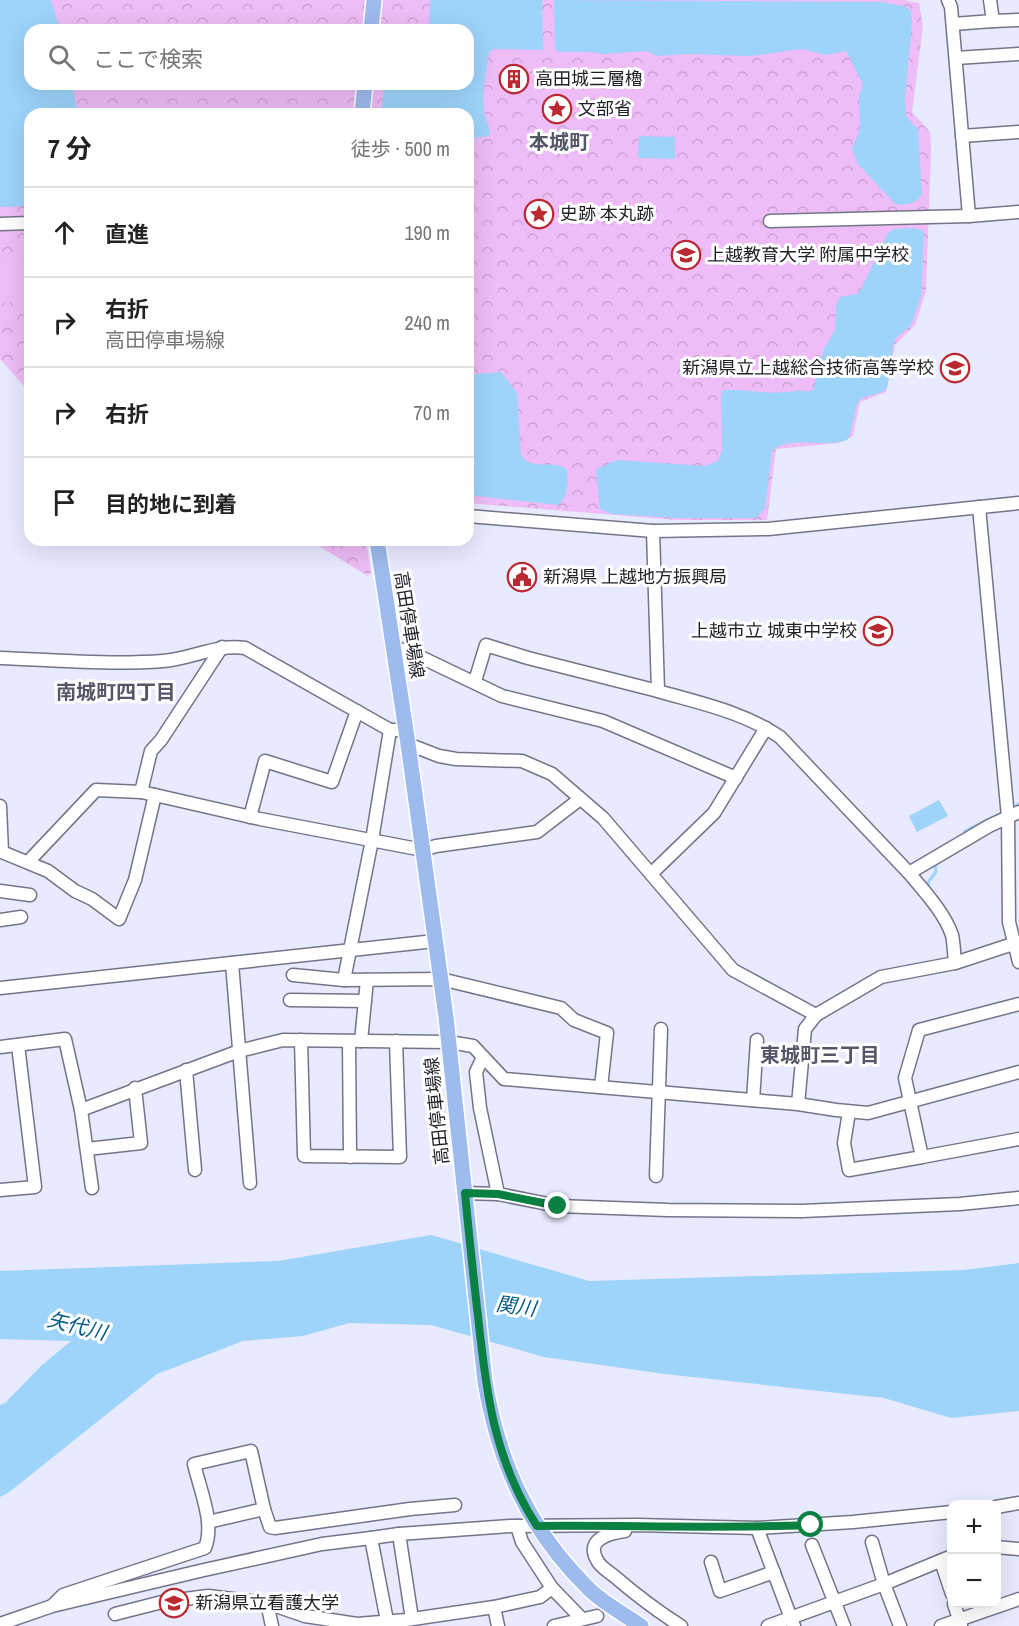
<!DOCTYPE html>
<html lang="ja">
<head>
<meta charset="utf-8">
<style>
  body { margin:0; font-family:"Archivo Narrow","Noto Sans JP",sans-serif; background:#f6f6f6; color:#222 }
  .controls { position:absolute; right:18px; bottom:18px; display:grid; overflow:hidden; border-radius:12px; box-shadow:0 6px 24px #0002 }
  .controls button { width:54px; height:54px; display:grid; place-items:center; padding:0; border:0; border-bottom:2px solid #e0e0e0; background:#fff; color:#222; font:30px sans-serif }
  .stop { position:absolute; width:18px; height:18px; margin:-14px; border:4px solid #0b8043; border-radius:50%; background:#fff }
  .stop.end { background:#0b8043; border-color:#fff; box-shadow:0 2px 6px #0008 }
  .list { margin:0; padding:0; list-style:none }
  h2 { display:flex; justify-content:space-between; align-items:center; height:78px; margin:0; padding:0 24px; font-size:26px }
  h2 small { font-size:20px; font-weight:400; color:#767676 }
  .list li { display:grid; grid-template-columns:39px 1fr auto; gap:18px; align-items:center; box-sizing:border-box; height:90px; padding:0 24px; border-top:2px solid #e0e0e0 }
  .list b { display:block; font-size:22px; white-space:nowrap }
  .list p { margin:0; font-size:20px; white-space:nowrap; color:#767676 }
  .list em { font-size:20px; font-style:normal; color:#767676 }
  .icon { flex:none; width:33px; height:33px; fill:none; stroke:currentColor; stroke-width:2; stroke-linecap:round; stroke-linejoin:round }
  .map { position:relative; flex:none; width:1019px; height:1626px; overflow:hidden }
  .search { position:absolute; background:#fff; box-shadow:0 6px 24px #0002; left:24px; top:24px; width:450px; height:66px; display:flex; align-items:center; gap:15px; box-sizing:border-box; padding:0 21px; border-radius:18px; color:#767676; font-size:22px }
  .panel { position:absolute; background:#fff; box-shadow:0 6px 24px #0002; left:24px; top:108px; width:450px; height:438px; border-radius:18px }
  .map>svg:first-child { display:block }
  .park { fill:url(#park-crowns); fill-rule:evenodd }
  .pitch { fill:#eebcf6 }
  .water { fill:#9ed3fa }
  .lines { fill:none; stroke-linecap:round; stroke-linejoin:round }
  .stream { stroke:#9ed3fa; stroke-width:3 }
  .minor-casing { stroke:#737587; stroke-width:15 }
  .major-casing { stroke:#fff; stroke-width:18 }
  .minor { stroke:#fff; stroke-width:12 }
  .major { stroke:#9ebbed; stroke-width:15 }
  .route { stroke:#0b8043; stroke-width:8 }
  .labels { text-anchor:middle; stroke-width:6; stroke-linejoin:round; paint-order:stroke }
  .poi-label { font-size:18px; fill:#1f2027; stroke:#fff; text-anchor:start }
  .street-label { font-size:18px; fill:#1f2027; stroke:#fff }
  .neighbourhood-label { font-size:20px; font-weight:bold; fill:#555667; stroke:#fff }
  .water-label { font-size:20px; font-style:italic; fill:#035a86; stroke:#fff }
</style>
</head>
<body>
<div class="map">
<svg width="1019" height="1626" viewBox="0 0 1019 1626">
  <defs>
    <pattern id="park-crowns" width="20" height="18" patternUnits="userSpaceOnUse" patternTransform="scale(1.5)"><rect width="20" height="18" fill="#eebcf6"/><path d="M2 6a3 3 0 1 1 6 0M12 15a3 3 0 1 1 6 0" fill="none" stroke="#cca1d3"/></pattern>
  </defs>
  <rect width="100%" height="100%" fill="#e8eaff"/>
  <g class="park">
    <path d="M 0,0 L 903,0 L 919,3 L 923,26 L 912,112 L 930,132 L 931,150 L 926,291 L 915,325 L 895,345 L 886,392 L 860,402 L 853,436 L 838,443 L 776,449 L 767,520 L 677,520 L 468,503 L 468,114 L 30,114 L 30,393 L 0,359 ZM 30,30 L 468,30 L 468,84 L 30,84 Z"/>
    <path d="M 309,540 L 366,540 L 371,573 L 368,576 Z"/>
  </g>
  <path class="pitch" d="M 30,260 L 30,301 L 0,303 L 0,262 Z"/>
  <g class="water">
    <path d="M 0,0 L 51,0 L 60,30 L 30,30 L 30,84 L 72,84 L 78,114 L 30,114 L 30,206 L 0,207 Z"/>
    <path d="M 430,0 L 542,0 L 543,50 L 493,49 L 489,53 C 486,73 482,91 484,111 C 485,120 490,125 490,134 L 488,136 L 468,139 L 468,114 L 381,114 L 384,87 L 422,86 L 424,84 L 468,84 L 468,30 L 429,30 Z"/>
    <path d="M 554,0 L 881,2 L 907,7 L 911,12 L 912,23 L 905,98 L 906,116 L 918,130 L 922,194 C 917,204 904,206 895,204 L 858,164 L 852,149 L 860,129 L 859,95 L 862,87 L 862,82 L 846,51 L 826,55 L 802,49 L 751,56 L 688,54 L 657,56 L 647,51 L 604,54 L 589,52 L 558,52 L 555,49 Z"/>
    <path d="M 639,136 L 675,137 L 675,159 L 638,158 Z"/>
    <path d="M 907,228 L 918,229 L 924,232 L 921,296 L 911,325 L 896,338 L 893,345 L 891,367 L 887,388 C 879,396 868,394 861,399 C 853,405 854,430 847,440 C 827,448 787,435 772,451 L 765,507 L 759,516 L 754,518 L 677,518 L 612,514 L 600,509 L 596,472 L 597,469 L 617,460 L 705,466 L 718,461 L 722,451 L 721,395 L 723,390 C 749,388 768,396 795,391 C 802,390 806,393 813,390 L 824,349 L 835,330 L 836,305 L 840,297 L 857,294 L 861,289 L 888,233 L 894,229 Z"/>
    <path d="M 501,372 L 517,393 L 521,455 C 530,472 555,458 567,470 C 567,482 569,497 558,505 L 468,495 L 468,375 Z"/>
    <path d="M 939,800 L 948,816 L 917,832 L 909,816 Z"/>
    <path d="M 431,1235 L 589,1281 L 964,1270 L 1019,1263 L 1019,1411 L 951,1418 L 884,1398 L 665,1374 L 544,1357 L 431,1325 L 349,1323 L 303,1336 L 243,1341 L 157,1374 L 8,1493 L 0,1497 L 0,1405 L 5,1403 L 42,1365 L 71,1341 L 0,1339 L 0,1271 L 278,1261 Z"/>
  </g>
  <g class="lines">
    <g class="stream">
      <path d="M 1017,805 L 1019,804"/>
      <path d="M 965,831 L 1001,813"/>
      <path d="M 929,889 L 928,882 L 936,872 L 935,863"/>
    </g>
    <g class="minor-casing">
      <g id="minor">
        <path d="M 948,0 L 951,7 L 969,216"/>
        <path d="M 993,21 L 1019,20"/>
        <path d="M 953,24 L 993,21 L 990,0"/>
        <path d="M 956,58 L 1019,54"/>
        <path d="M 962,136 L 1019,132"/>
        <path d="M 770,221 L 969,216 L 1019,212"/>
        <path d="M 0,224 L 30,223"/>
        <path d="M 979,507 L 1008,817 L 1009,922 L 1019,962"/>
        <path d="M 468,516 L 653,531 L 768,529 L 1019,503"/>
        <path d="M 653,531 L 658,691 C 699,703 744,712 780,737 L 909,873 C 924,891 944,912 952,935 C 954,944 954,954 955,963"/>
        <path d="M 392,647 L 410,652 L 502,696 L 603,721 L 736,778"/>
        <path d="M 0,658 C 54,660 109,665 163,661 C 191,659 216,644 245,648 L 390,730 L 406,730"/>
        <path d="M 475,681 L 486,645 L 528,658 L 658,691"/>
        <path d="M 408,744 L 439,756 L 456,759 L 522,761 L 552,774 L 603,818 L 733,970 L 816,1015"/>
        <path d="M 141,792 L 151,751 L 161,740 L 222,647"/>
        <path d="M 0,806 L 2,852 L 48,871 L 75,891 L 92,899 L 119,919 L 135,880 L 155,795"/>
        <path d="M 250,817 L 265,761 L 332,782 L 357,711"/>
        <path d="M 28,862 L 96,790 L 141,792 L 155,795 L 260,819 L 423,850 L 436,846 L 537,832 L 580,799"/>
        <path d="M 909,873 L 989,826 L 1019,812"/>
        <path d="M 651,874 L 714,813 L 766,728"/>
        <path d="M 0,891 L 30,895"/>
        <path d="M 0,920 L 21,917"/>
        <path d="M 232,963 L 250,1183"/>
        <path d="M 293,975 L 344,980 L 441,979 L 561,1008 L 574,1020 L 607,1033 L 601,1087"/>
        <path d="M 344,980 L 372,840 L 390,730"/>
        <path d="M 0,988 L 435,941"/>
        <path d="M 290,1000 L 365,1001"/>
        <path d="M 1019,1004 L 919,1030 L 905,1078 L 922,1157 L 1019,1139"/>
        <path d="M 301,1040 L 304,1156 L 400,1157 L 396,1041"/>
        <path d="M 349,1041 L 350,1157"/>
        <path d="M 361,1041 L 367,980"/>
        <path d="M 0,1047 L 65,1039 L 81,1110 L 92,1188"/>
        <path d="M 483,1057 L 476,1072 L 480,1108 L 498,1194"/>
        <path d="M 186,1070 L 195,1170"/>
        <path d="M 753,1100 L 757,1040"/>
        <path d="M 798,1104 L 805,1029 L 816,1015 L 881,977 L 955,963 L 1019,942"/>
        <path d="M 81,1110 L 239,1051 L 283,1040 L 449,1042 L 473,1046 L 504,1079 L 798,1104 L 836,1110 L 868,1113 L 1019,1072"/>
        <path d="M 849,1112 L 844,1143 L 849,1170 L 922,1157"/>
        <path d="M 87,1149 L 141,1143 L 135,1088"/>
        <path d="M 656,1176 L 661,1029"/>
        <path d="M 0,1190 L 35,1187 L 18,1045"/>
        <path d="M 465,1193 L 498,1194 L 558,1206 L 668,1210 L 802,1211 L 960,1204 L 1019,1198"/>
        <path d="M 996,1507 L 1019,1503"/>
        <path d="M 264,1509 L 270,1527 L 275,1528 L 410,1509 L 455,1505"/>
        <path d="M 757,1528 L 794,1626"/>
        <path d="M 625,1531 C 610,1533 585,1539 597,1560 C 600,1567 608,1571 614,1576 C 635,1594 657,1611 681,1626"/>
        <path d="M 872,1542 L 884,1584 L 900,1626"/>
        <path d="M 812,1545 L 844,1626"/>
        <path d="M 996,1547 L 1019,1549"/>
        <path d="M 941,1561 L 952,1594"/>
        <path d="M 711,1562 L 720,1591 L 774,1572"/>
        <path d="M 552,1588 L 582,1619"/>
        <path d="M 267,1603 L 272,1626"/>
        <path d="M 954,1604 L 961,1625"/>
        <path d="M 52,1606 L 63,1595 L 205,1548 C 215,1523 200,1490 194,1464 L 251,1451 L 264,1509 L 208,1522"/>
        <path d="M 494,1607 L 498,1626"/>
        <path d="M 115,1614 L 162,1602 L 208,1596 L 267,1603 L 305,1616 L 357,1624 L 406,1620 L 494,1607 L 540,1597 L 552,1588 L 522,1542 L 517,1526"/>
        <path d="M 412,1619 L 399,1534 L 510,1526 L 637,1525 L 757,1528 L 853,1522 L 952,1512"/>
        <path d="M 387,1621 L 371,1538 L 399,1534"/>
        <path d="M 0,1624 L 52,1606 L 204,1570 L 322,1544 L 371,1538"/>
        <path d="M 554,1626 L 597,1616"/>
        <path d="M 768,1626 L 884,1584 L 952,1556"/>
        <path d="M 941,1626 L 1019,1599"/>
      </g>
    </g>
    <g class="major-casing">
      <g id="major">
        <path d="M 371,30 L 374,0"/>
        <path d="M 362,114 L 365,84"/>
        <path d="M 377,540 L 408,744 L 446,1017 L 485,1382 C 499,1464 529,1530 589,1589 C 603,1603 624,1614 641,1626"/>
      </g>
    </g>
    <use href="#minor" class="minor"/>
    <use href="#major" class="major"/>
  </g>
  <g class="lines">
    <path class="route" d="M 558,1206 L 498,1194 L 465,1193 C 469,1234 473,1275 478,1316 C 486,1392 494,1460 537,1526 C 628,1525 719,1529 811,1525"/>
  </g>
  <defs>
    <g id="building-ring" transform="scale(1.5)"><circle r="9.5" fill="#fff" stroke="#ba2932" stroke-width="1.5"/><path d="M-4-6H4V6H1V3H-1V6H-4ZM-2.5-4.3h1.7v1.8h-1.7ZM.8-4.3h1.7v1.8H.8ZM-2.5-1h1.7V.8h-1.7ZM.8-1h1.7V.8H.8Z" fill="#ba2932"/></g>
    <g id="sight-ring" transform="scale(1.5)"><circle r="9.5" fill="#fff" stroke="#ba2932" stroke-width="1.5"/><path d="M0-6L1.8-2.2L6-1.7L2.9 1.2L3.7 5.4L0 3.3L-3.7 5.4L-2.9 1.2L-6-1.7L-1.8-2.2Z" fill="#ba2932"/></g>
    <g id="school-ring" transform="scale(1.5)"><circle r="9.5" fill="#fff" stroke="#ba2932" stroke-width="1.5"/><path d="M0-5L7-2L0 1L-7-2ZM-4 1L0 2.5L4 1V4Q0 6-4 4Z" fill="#ba2932"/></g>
    <g id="civic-ring" transform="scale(1.5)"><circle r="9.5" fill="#fff" stroke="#ba2932" stroke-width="1.5"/><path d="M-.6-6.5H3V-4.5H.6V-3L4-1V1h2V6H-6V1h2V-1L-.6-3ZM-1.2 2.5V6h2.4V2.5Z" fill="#ba2932"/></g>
  </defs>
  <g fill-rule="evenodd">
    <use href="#building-ring" x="514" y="79"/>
    <use href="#sight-ring" x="557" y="109"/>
    <use href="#sight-ring" x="539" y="214"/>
    <use href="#school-ring" x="686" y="255"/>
    <use href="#school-ring" x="955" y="368"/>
    <use href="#civic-ring" x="522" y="577"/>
    <use href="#school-ring" x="878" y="631"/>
    <use href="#school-ring" x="174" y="1603"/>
  </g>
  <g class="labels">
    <g class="poi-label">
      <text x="535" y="85">高田城三層櫓</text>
      <text x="578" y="115">文部省</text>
      <text x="560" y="220">史跡 本丸跡</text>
      <text x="707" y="261">上越教育大学 附属中学校</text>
      <text x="934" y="374" text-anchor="end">新潟県立上越総合技術高等学校</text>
      <text x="543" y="583">新潟県 上越地方振興局</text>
      <text x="857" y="637" text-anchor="end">上越市立 城東中学校</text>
      <text x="195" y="1609">新潟県立看護大学</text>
    </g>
    <g class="street-label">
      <text transform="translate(409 625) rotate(81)" y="6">高田停車場線</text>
      <text transform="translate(437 1111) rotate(-96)" y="6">高田停車場線</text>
    </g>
    <g class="neighbourhood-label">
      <text x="559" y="149">本城町</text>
      <text x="116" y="699">南城町四丁目</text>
      <text x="820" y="1062">東城町三丁目</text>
    </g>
    <g class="water-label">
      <text transform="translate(516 1306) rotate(8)" y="7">関川</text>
      <text transform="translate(77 1326) rotate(14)" y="7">矢代川</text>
    </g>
  </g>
</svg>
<div class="controls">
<button>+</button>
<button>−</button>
</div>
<div class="stop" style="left:811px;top:1525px"></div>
<div class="stop end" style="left:558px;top:1206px"></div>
<div class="search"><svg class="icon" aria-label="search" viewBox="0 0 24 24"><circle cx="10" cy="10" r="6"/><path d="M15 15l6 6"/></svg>ここで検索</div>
<section class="panel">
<h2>7 分<small>徒歩 · 500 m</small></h2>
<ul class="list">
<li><svg class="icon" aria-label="ahead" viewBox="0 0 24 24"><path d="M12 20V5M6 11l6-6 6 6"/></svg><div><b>直進</b></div><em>190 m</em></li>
<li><svg class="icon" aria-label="right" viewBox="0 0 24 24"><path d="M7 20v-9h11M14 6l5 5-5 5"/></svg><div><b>右折</b><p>高田停車場線</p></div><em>240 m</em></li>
<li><svg class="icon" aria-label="right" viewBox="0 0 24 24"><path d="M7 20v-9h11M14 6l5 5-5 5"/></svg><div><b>右折</b></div><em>70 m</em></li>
<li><svg class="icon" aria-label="arrive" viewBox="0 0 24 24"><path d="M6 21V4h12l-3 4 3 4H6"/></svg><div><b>目的地に到着</b></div></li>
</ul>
</section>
</div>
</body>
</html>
